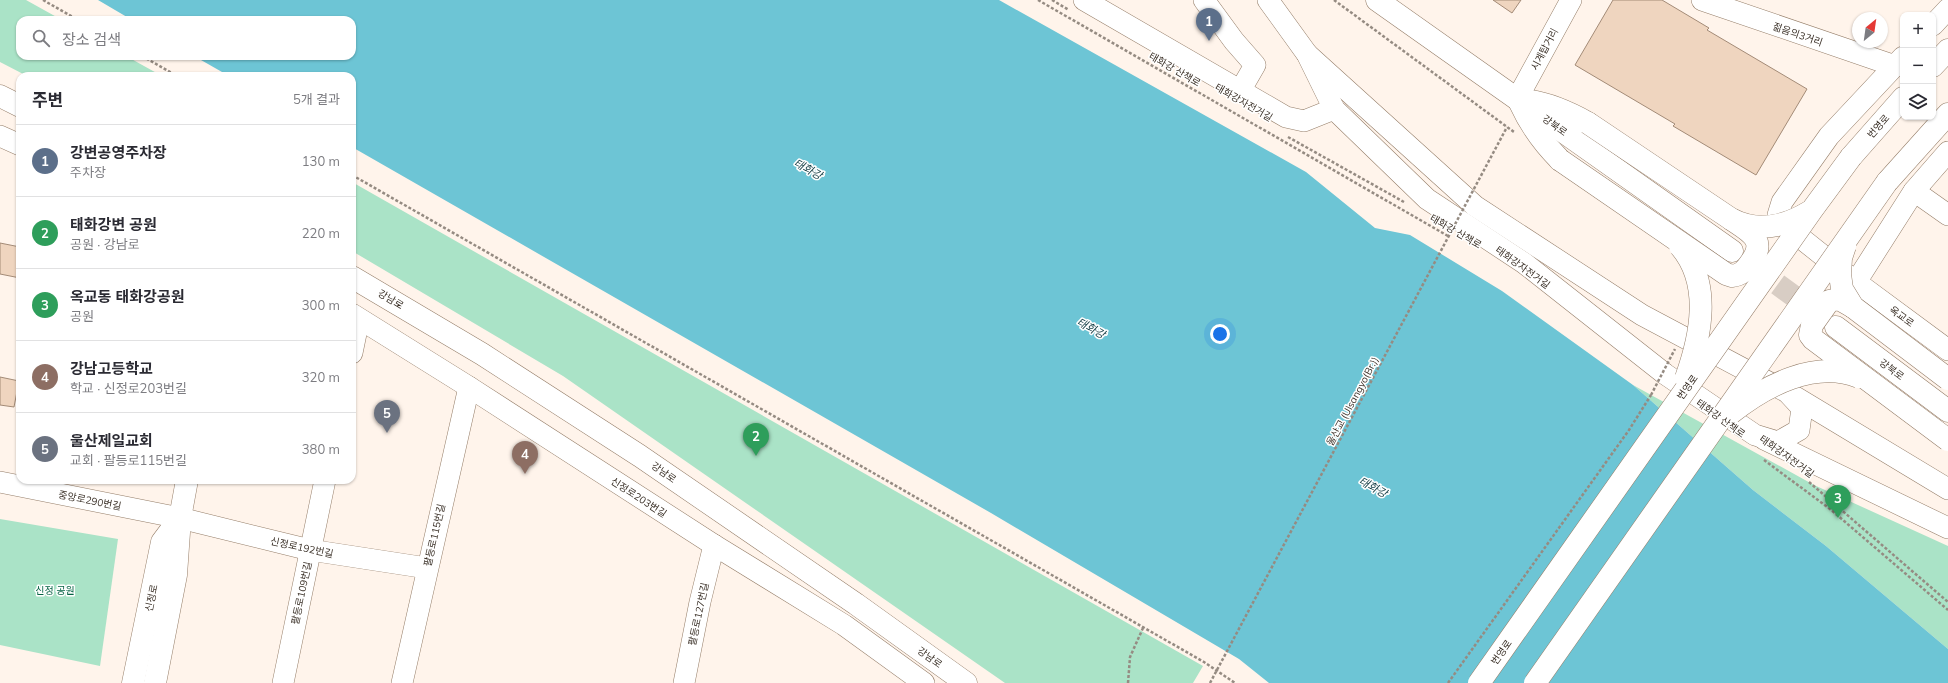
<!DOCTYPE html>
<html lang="ko">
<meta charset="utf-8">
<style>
:root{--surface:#fff;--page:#f7f7f7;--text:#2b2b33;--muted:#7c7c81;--line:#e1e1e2;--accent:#2563eb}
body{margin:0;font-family:Mulish,"Noto Sans KR",sans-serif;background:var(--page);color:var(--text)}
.controls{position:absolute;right:12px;top:12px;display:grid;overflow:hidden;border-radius:8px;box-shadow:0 1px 3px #0004}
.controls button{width:36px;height:36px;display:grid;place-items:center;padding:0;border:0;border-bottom:1px solid var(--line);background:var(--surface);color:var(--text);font:20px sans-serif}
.compass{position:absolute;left:1852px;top:12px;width:36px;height:36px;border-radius:50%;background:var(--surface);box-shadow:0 1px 3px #0004;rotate:29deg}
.you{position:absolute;left:1220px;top:334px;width:14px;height:14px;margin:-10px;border:3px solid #fff;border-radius:50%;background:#1a73e8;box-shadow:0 0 0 6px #1a73e833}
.badge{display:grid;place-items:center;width:26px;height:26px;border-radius:50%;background:var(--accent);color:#fff;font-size:13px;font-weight:700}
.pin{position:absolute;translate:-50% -33px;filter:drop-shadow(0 1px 2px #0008)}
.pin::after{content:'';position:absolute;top:21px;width:14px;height:12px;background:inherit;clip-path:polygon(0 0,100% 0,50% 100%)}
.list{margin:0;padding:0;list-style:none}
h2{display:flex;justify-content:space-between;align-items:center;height:52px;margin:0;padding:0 16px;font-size:17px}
h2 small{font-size:13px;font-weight:400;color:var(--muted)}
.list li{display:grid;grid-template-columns:26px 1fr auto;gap:12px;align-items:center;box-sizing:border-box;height:72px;padding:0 16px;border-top:1px solid var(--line)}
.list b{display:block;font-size:15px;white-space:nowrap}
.list p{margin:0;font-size:13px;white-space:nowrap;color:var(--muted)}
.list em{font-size:13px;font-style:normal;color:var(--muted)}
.icon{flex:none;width:22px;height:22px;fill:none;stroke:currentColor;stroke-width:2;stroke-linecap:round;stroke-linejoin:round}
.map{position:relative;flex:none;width:1948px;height:683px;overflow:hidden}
.search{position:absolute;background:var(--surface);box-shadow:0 1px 3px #0004;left:16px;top:16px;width:340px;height:44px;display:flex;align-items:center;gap:10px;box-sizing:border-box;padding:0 14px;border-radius:12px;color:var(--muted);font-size:15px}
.panel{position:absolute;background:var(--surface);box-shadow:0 1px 3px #0004;left:16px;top:72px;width:340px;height:412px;border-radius:12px}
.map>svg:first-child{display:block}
.green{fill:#aae3c7}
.water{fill:#6dc5d5}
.building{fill:#efd5bf;stroke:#a38b77}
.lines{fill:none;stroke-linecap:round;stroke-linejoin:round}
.major-tunnel{stroke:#d8cdc4;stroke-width:22;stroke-dasharray:22 11;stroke-linecap:butt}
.minor-casing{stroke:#957e69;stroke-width:22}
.major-casing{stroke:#957e69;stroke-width:23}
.path{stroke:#958b82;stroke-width:2.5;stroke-dasharray:3 2;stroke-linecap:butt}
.minor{stroke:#fff;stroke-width:21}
.major{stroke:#fff;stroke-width:22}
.major-bridge-casing{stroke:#957e69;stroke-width:23;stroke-linecap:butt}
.path-bridge{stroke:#958b82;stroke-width:2.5;stroke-dasharray:3 2;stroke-linecap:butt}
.major-bridge{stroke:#fff;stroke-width:22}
.labels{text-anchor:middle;stroke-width:3;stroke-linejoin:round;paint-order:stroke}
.street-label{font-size:10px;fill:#3b3128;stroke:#fff}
.park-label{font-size:10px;fill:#056344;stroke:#fff}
.water-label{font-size:11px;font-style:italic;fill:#133d44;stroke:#fff}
</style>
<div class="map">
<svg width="1948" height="683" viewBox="0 0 1948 683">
<rect width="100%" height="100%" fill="#fff4eb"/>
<g class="green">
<path d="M0 0H26L62 20H20V56H126L162 76H27L0 62Z"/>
<path d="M352 182 1203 666 1193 683H1005L563 376 352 251Z"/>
<path d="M1633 385 1814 485 1948 546V649L1826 546 1753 490Z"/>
<path d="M0 519 118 539 100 666 0 645Z"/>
</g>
<path class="water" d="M98 0H999L1306 172 1375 228 1410 235 1502 291 1633 385 1753 490 1826 546 1948 649V683H1269L1239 659 991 513 352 147V76H229L194 56H352V20H132Z"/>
<g class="building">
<path d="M1493 0H1521L1512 13Z"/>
<path d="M1613 0H1662L1709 28 1707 30 1807 89 1756 175 1673 126 1675 124 1575 65Z"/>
<path d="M0 243 20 247V278L0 274Z"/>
<path d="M0 377 19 381 14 407 0 405Z"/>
</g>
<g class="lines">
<path class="major-tunnel" d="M1751 265 1817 313"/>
<g class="minor-casing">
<g id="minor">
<path d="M1084 0 1286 117 1304 121 1334 109"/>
<path d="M1204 0 1234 41 1255 65 1240 91"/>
<path d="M1268 0 1307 54 1334 109 1427 199 1524 263 1665 374 1755 435 1778 442 1799 430 1802 408 1789 394"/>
<path d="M1702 0 1895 66"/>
<path d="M1933 25 1948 9"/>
<path d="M1307 54 1475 206 1642 315 1787 392 1948 489"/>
<path d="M1903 57 1829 136 1782 202 1778 215 1782 223 1856 282 1948 350"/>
<path d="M1517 99 1571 0"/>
<path d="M0 136 20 145"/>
<path d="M1914 191 1948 215"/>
<path d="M1856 282 1914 191 1948 152"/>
<path d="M352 314 469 387 714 545 844 625 924 683"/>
<path d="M352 353 359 319"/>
<path d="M1764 439 1948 528"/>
<path d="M0 482 180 518 310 550 427 568"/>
<path d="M283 683 325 480"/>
<path d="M402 683 469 387"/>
<path d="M684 683 700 602 714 545"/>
</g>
</g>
<g class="major-casing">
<g id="major">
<path d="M1377 0 1732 251"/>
<path d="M1933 66 1948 50"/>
<path d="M0 96 20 106"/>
<path d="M1530 101C1551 104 1570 113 1588 123"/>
<path d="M1520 103C1530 125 1543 143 1560 160"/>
<path d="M1851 157 1903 98"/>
<path d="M1887 182 1948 114"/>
<path d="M352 277 482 354 640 456 856 604 966 683"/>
<path d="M1836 327 1948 411"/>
<path d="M133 683 162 542 180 518"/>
<path d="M155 683 176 575 180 518 187 480"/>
</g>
</g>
<g class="path">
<path d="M43 0 78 20"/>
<path d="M1038 0 1448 236"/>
<path d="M1052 0 1069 10"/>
<path d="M1334 0 1514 132"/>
<path d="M142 56 177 76"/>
<path d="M1288 137 1404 202"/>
<path d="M352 175 1204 662 1235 683"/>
<path d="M1764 460 1830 509 1948 610"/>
<path d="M1809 482 1948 602"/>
<path d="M1128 683 1130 657 1143 628"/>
<path d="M1448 683 1629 430 1651 395"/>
</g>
<use href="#minor" class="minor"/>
<use href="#major" class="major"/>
<g class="major-bridge-casing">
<g id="major-bridge">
<path d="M1588 123 1731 219C1758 233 1784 227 1809 212"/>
<path d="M1560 160 1726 274 1732 276C1742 275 1746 269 1751 262 1768 239 1748 231 1731 219"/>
<path d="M1680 246C1712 283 1701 336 1686 378"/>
<path d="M1845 246 1841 258 1840 274 1842 289 1853 307 1948 379"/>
<path d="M1853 307 1839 299 1829 301 1812 325 1810 335 1813 339 1948 440"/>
<path d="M1731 413C1765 386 1815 359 1859 377"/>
<path d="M1479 683 1812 210 1851 157"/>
<path d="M1535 683 1887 182"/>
</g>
</g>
<g class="path-bridge">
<path d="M1651 395 1675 349"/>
<path d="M1210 683 1507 127"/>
</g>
<use href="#major-bridge" class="major-bridge"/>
</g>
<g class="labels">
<g class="street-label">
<text transform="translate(1798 34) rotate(19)" y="4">젊음의3거리</text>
<text transform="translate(1544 49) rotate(-62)" y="4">시계탑거리</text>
<text transform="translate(1175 69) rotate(30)" y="4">태화강 산책로</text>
<text transform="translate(1244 102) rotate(30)" y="4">태화강자전거길</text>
<text transform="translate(1555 125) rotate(35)" y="4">강북로</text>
<text transform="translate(1878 126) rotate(-49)" y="4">번영로</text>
<text transform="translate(1456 231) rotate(30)" y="4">태화강 산책로</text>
<text transform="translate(1523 267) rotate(36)" y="4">태화강자전거길</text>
<text transform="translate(391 299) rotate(31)" y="4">강남로</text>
<text transform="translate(1902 316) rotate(36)" y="4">옥교로</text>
<text transform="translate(1892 369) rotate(37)" y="4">강북로</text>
<text transform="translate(1687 387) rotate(-55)" y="4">번영로</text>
<text transform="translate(1352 401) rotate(-62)" y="4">울산교 (Ulsangyo(Br.))</text>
<text transform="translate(1721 418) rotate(36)" y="4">태화강 산책로</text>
<text transform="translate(1787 456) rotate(36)" y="4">태화강자전거길</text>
<text transform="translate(664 472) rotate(35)" y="4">강남로</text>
<text transform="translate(639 497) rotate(33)" y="4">신정로203번길</text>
<text transform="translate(90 500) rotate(11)" y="4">중앙로290번길</text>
<text transform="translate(434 535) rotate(-77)" y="4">팔등로115번길</text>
<text transform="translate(302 547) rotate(12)" y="4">신정로192번길</text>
<text transform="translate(301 593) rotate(-78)" y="4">팔등로109번길</text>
<text transform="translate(151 598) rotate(-78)" y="4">신정로</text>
<text transform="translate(698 614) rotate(-78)" y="4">팔등로127번길</text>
<text transform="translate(1501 652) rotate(-55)" y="4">번영로</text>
<text transform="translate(930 657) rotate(35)" y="4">강남로</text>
</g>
<g class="park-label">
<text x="55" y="594">신정 공원</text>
</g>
<g class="water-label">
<text transform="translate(808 169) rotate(29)" y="4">태화강</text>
<text transform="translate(1091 328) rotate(29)" y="4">태화강</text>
<text transform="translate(1373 487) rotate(29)" y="4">태화강</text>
</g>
</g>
</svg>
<div class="controls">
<button>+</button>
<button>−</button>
<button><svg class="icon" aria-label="layers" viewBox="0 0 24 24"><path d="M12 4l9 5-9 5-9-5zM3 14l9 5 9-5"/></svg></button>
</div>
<svg class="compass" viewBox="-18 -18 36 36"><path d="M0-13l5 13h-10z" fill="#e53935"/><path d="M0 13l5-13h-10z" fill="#7c7c81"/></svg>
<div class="you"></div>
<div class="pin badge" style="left:1209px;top:41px;background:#5c6f8a">1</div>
<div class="pin badge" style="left:756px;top:456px;background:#2e9e5b">2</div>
<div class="pin badge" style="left:1838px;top:518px;background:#2e9e5b">3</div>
<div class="pin badge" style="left:525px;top:474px;background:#8d6e63">4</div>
<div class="pin badge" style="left:387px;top:433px;background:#6b7280">5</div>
<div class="search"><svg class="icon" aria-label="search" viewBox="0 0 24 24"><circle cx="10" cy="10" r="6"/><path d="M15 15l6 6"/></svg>장소 검색</div>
<section class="panel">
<h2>주변<small>5개 결과</small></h2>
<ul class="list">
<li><span class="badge" style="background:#5c6f8a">1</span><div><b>강변공영주차장</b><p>주차장</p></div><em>130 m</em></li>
<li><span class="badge" style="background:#2e9e5b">2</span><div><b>태화강변 공원</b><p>공원 · 강남로</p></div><em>220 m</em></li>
<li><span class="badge" style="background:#2e9e5b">3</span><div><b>옥교동 태화강공원</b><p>공원</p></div><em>300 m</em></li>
<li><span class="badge" style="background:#8d6e63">4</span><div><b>강남고등학교</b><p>학교 · 신정로203번길</p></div><em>320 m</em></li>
<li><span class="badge" style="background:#6b7280">5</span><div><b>울산제일교회</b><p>교회 · 팔등로115번길</p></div><em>380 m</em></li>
</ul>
</section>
</div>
